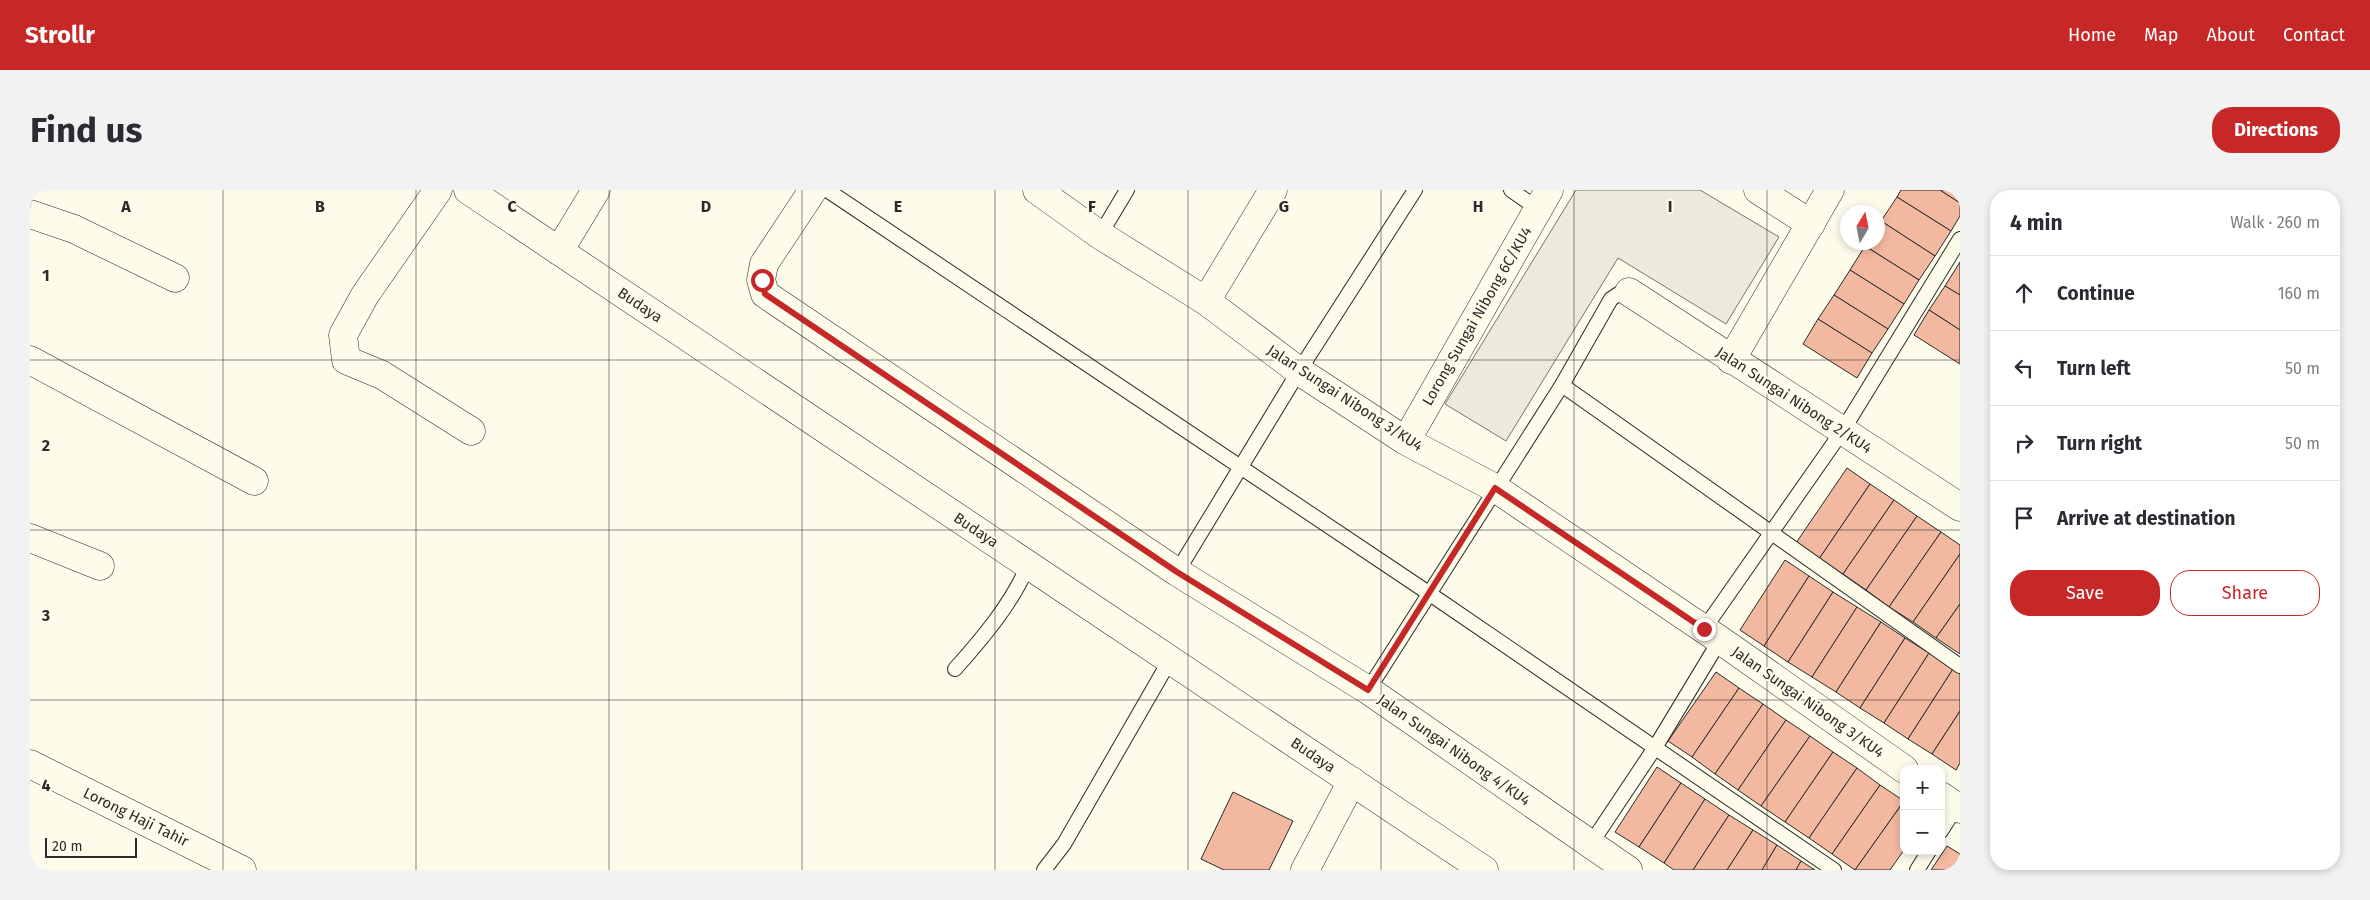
<!DOCTYPE html>
<meta charset="utf-8">
<style>
:root{--surface:#fff;--page:#f2f2f3;--text:#2b2b33;--muted:#7c7c81;--line:#e1e1e2;--accent:#c62828}
body{margin:0;font-family:"Fira Sans",sans-serif;background:var(--page);color:var(--text)}
.controls{position:absolute;right:15px;bottom:15px;display:grid;overflow:hidden;border-radius:10px;box-shadow:0 2px 8px #0003}
.controls button{width:45px;height:45px;display:grid;place-items:center;padding:0;border:0;border-bottom:1px solid var(--line);background:var(--surface);color:var(--text);font:25px sans-serif}
.compass{position:absolute;left:1810px;top:15px;width:45px;height:45px;border-radius:50%;background:var(--surface);box-shadow:0 2px 8px #0003;rotate:10deg}
.scale{position:absolute;left:15px;bottom:12px;width:92px;box-sizing:border-box;padding-left:5px;border:2px solid #2b2b2b;border-top:0;font-size:14px;line-height:18px;white-space:nowrap;color:#2b2b2b;-webkit-text-stroke:4px #fdfbea;paint-order:stroke}
.stop{position:absolute;width:15px;height:15px;margin:-11px;border:4px solid #c62828;border-radius:50%;background:#fff}
.stop.end{background:#c62828;border-color:#fff;box-shadow:0 1px 5px #0008}
.list{margin:0;padding:0;list-style:none}
h2{display:flex;justify-content:space-between;align-items:center;height:65px;margin:0;padding:0 20px;font-size:21px}
h2 small{font-size:16px;font-weight:400;color:var(--muted)}
.list li{display:grid;grid-template-columns:32px 1fr auto;gap:15px;align-items:center;box-sizing:border-box;height:75px;padding:0 20px;border-top:1px solid var(--line)}
.list b{display:block;font-size:19px;white-space:nowrap}
.list em{font-size:16px;font-style:normal;color:var(--muted)}
.actions{display:flex;gap:10px;padding:15px 20px}
.actions a{flex:1;padding:11px 0;border:1px solid var(--accent);border-radius:20px;text-align:center;font-size:18px;color:var(--accent)}
.actions .main{background:var(--accent);color:#fff}
.icon{flex:none;width:28px;height:28px;fill:none;stroke:currentColor;stroke-width:2;stroke-linecap:round;stroke-linejoin:round}
.map{position:relative;flex:none;width:1930px;height:680px;overflow:hidden;border-radius:20px}
header{display:flex;align-items:center;gap:30px;box-sizing:border-box;height:70px;padding:0 25px;background:var(--accent);color:#fff}
header strong{font-size:24px}
nav{display:flex;gap:28px;margin-inline-start:auto;font-size:18px}
.intro{display:flex;align-items:center;justify-content:space-between;box-sizing:border-box;height:120px;padding:0 30px}
h1{margin:0;font-size:35px}
.button{padding:12px 22px;border-radius:20px;background:var(--accent);color:#fff;font-size:18px;font-weight:700}
main{display:flex;gap:30px;padding:0 30px}
aside{flex:1;background:var(--surface);border-radius:20px;box-shadow:0 2px 8px #0003}
.map>svg:first-child{display:block}
.green{fill:#ecebdb;stroke:#74746e}
.building{fill:#f2b8a0;stroke:#2b2b2b}
.lines{fill:none;stroke-linecap:round;stroke-linejoin:round}
.lane-casing{stroke:#2b2b2b;stroke-width:16}
.street-casing{stroke:#2b2b2b;stroke-width:29}
.lane{stroke:#fdfbea;stroke-width:14}
.street{stroke:#fdfbea;stroke-width:28}
.route{stroke:#c62828;stroke-width:6}
.grid{fill:none;stroke:#2b2b2b;stroke-width:1;stroke-opacity:0.55}
.labels{text-anchor:middle;stroke-width:4;stroke-linejoin:round;paint-order:stroke}
.street-label{font-size:15px;fill:#2b2b2b;stroke:#fdfbea}
.grid-label{font-size:16px;text-anchor:middle;font-weight:bold;fill:#2b2b2b;stroke:#fdfbea;stroke-width:4;stroke-linejoin:round;paint-order:stroke}
</style>
<header>
<strong>Strollr</strong>
<nav><a>Home</a><a>Map</a><a>About</a><a>Contact</a></nav>
</header>
<div class="intro"><h1>Find us</h1><a class="button">Directions</a></div>
<main>
<div class="map">
<svg width="1930" height="680" viewBox="0 0 1930 680">
<rect width="100%" height="100%" fill="#fdfbea"/>
<path class="green" d="M1546 0H1670L1749 47 1696 134 1588 68 1476 251 1415 214Z"/>
<g class="building">
<path d="M1871 0H1910L1930 13V26L1921 41 1867 7Z"/>
<path d="M1910 0H1930V13Z"/>
<path d="M1867 7 1921 41 1905 66 1851 31Z"/>
<path d="M1851 31 1905 66 1889 90 1835 56 1838 52H1848V37Z"/>
<path d="M1835 56 1889 90 1874 114 1820 80Z"/>
<path d="M1930 72V105L1915 96Z"/>
<path d="M1820 80 1874 114 1858 139 1804 105Z"/>
<path d="M1915 96 1930 105V140L1899 120Z"/>
<path d="M1804 105 1858 139 1842 163 1788 129Z"/>
<path d="M1899 120 1930 140V174L1884 145Z"/>
<path d="M1788 129 1842 163 1827 188 1773 154Z"/>
<path d="M1817 278 1840 294 1789 369 1766 353Z"/>
<path d="M1840 294 1864 310 1813 384 1789 369Z"/>
<path d="M1864 310 1887 326 1836 400 1813 384Z"/>
<path d="M1887 326 1911 342 1859 417 1836 400Z"/>
<path d="M1911 342 1930 355V364L1883 432 1859 417Z"/>
<path d="M1930 364V414L1906 448 1883 432Z"/>
<path d="M1755 370 1779 386 1734 456 1710 440Z"/>
<path d="M1779 386 1803 402 1758 472 1734 456Z"/>
<path d="M1803 402 1827 417 1782 487 1758 472Z"/>
<path d="M1930 414V464L1906 448Z"/>
<path d="M1827 417 1851 432 1806 502 1782 487Z"/>
<path d="M1851 432 1875 448 1830 518 1806 502Z"/>
<path d="M1875 448 1899 463 1854 533 1830 518Z"/>
<path d="M1899 463 1923 479 1878 549 1854 533Z"/>
<path d="M1923 479 1930 483V521L1902 564 1878 549Z"/>
<path d="M1686 482 1709 498 1662 567 1638 551Z"/>
<path d="M1709 498 1733 514 1685 584 1662 567Z"/>
<path d="M1733 514 1756 530 1708 600 1685 584Z"/>
<path d="M1930 521V573L1926 580 1902 564Z"/>
<path d="M1756 530 1780 546 1731 616 1708 600Z"/>
<path d="M1780 546 1803 562 1755 632 1731 616Z"/>
<path d="M1803 562 1827 578 1779 648 1755 632Z"/>
<path d="M1627 577 1651 593 1609 657 1585 642Z"/>
<path d="M1827 578 1850 595 1802 664 1779 648Z"/>
<path d="M1651 593 1675 609 1634 673 1609 657Z"/>
<path d="M1850 595 1874 611 1825 680 1802 664Z"/>
<path d="M1203 602 1263 631 1239 680H1194L1171 669Z"/>
<path d="M1675 609 1699 625 1663 680H1644L1634 673Z"/>
<path d="M1874 611V660L1860 680H1825Z"/>
<path d="M1699 625 1723 640 1697 680H1663Z"/>
<path d="M1723 640 1747 655 1732 680H1697Z"/>
<path d="M1747 655 1771 671 1766 680H1732Z"/>
<path d="M1917 656 1930 664V680H1901Z"/>
<path d="M1771 671 1785 680H1766Z"/>
</g>
<g class="lines">
<g class="lane-casing">
<g id="lane">
<path d="M797 0 1400 404 1804 680"/>
<path d="M1481 0 1508 19"/>
<path d="M1070 45 1097 0"/>
<path d="M1532 195 1930 476"/>
<path d="M1147 382 1269 181 1385 0"/>
<path d="M1674 439 1813 240 1930 49"/>
<path d="M925 479C952 449 983 412 998 375"/>
<path d="M1338 500 1532 195 1581 109 1590 103 1599 102"/>
<path d="M1911 641 1928 614"/>
<path d="M1560 655 1626 556 1690 450"/>
<path d="M1014 680 1034 654 1140 470"/>
<path d="M1887 680 1899 661"/>
</g>
</g>
<g class="street-casing">
<g id="street">
<path d="M408 0 335 105 313 145 316 170 352 185 441 241"/>
<path d="M438 0 1454 680"/>
<path d="M783 0 734 74 731 90 735 104 1147 382 1338 500 1598 680"/>
<path d="M1007 0 1070 45 1176 111 1269 181 1376 251 1465 298 1690 450 1874 579"/>
<path d="M1728 0 1781 34"/>
<path d="M0 24 44 39 145 88"/>
<path d="M529 61 566 0"/>
<path d="M1599 102 1930 317"/>
<path d="M1176 111 1243 0"/>
<path d="M0 170 224 291"/>
<path d="M1701 170 1800 0"/>
<path d="M1376 251 1519 0"/>
<path d="M0 348 70 376"/>
<path d="M0 574 212 680"/>
<path d="M1911 606 1930 619"/>
<path d="M1275 680 1322 591"/>
</g>
</g>
<use href="#lane" class="lane"/>
<use href="#street" class="street"/>
</g>
<g class="lines">
<path class="route" d="M732 90 735 104 1147 382 1338 500 1465 298 1674 439"/>
</g>
<path class="grid" d="M193 0V680M386 0V680M579 0V680M772 0V680M965 0V680M1158 0V680M1351 0V680M1544 0V680M1737 0V680M0 170H1930M0 340H1930M0 510H1930"/>
<g class="labels">
<g class="street-label">
<text transform="translate(610 115) rotate(34)" y="5">Budaya</text>
<text transform="translate(1447 126) rotate(-60)" y="5">Lorong Sungai Nibong 6C/KU4</text>
<text transform="translate(1315 208) rotate(33)" y="5">Jalan Sungai Nibong 3/KU4</text>
<text transform="translate(1764 210) rotate(33)" y="5">Jalan Sungai Nibong 2/KU4</text>
<text transform="translate(946 340) rotate(34)" y="5">Budaya</text>
<text transform="translate(1778 512) rotate(35)" y="5">Jalan Sungai Nibong 3/KU4</text>
<text transform="translate(1424 560) rotate(35)" y="5">Jalan Sungai Nibong 4/KU4</text>
<text transform="translate(1283 565) rotate(34)" y="5">Budaya</text>
<text transform="translate(106 627) rotate(26)" y="5">Lorong Haji Tahir</text>
</g>
</g>
<g class="grid-label">
<text x="96" y="22">A</text>
<text x="290" y="22">B</text>
<text x="482" y="22">C</text>
<text x="676" y="22">D</text>
<text x="868" y="22">E</text>
<text x="1062" y="22">F</text>
<text x="1254" y="22">G</text>
<text x="1448" y="22">H</text>
<text x="1640" y="22">I</text>
<text x="16" y="91">1</text>
<text x="16" y="261">2</text>
<text x="16" y="431">3</text>
<text x="16" y="601">4</text>
</g>
</svg>
<div class="controls">
<button>+</button>
<button>−</button>
</div>
<svg class="compass" viewBox="-18 -18 36 36"><path d="M0-13l5 13h-10z" fill="#e53935"/><path d="M0 13l5-13h-10z" fill="#7c7c81"/></svg>
<div class="scale">20 m</div>
<div class="stop" style="left:732px;top:90px"></div>
<div class="stop end" style="left:1674px;top:439px"></div>
</div>
<aside>
<h2>4 min<small>Walk · 260 m</small></h2>
<ul class="list">
<li><svg class="icon" aria-label="ahead" viewBox="0 0 24 24"><path d="M12 20V5M6 11l6-6 6 6"/></svg><div><b>Continue</b></div><em>160 m</em></li>
<li><svg class="icon" aria-label="left" viewBox="0 0 24 24"><path d="M17 20v-9H6M10 6l-5 5 5 5"/></svg><div><b>Turn left</b></div><em>50 m</em></li>
<li><svg class="icon" aria-label="right" viewBox="0 0 24 24"><path d="M7 20v-9h11M14 6l5 5-5 5"/></svg><div><b>Turn right</b></div><em>50 m</em></li>
<li><svg class="icon" aria-label="arrive" viewBox="0 0 24 24"><path d="M6 21V4h12l-3 4 3 4H6"/></svg><div><b>Arrive at destination</b></div></li>
</ul>
<div class="actions"><a class="main">Save</a><a>Share</a></div>
</aside>
</main>
